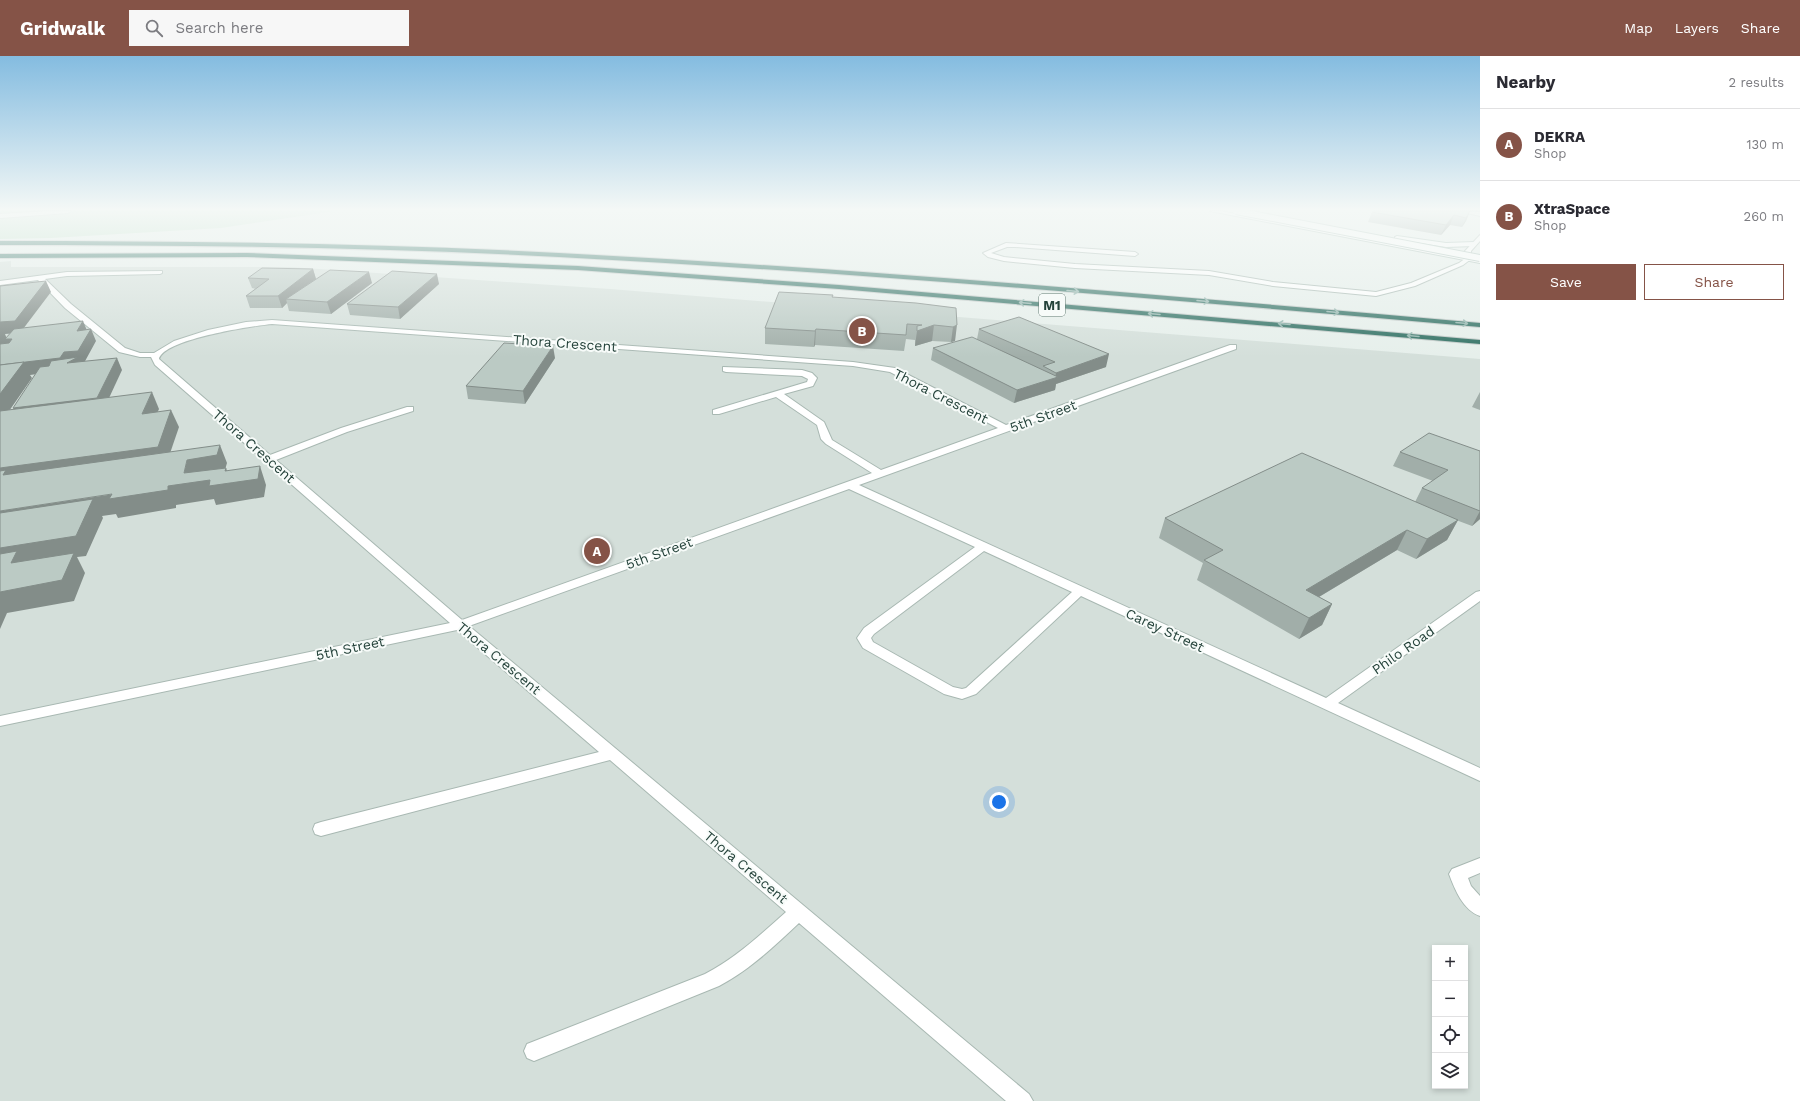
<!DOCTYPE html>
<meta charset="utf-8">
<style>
:root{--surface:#fff;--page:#f7f7f7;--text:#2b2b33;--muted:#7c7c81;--line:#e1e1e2;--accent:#855347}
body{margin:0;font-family:"Work Sans",sans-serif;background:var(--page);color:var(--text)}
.controls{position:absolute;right:12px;bottom:12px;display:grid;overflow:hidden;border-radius:0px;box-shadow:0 2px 6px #0003}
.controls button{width:36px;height:36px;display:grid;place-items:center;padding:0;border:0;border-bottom:1px solid var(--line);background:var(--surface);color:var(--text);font:20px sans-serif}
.you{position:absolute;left:999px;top:746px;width:14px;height:14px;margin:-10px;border:3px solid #fff;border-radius:50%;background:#1a73e8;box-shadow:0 0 0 6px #1a73e833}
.badge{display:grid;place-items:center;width:26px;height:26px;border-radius:50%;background:var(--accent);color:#fff;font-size:13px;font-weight:700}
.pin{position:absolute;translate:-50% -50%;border:2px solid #fff;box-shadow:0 1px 4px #0006}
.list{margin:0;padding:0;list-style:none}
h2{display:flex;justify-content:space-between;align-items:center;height:52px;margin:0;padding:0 16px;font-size:17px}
h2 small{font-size:13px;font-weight:400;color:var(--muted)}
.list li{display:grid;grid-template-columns:26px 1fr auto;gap:12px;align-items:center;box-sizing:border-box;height:72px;padding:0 16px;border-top:1px solid var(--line)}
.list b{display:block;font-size:15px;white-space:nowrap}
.list p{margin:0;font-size:13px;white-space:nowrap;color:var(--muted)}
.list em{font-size:13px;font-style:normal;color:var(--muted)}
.actions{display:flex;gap:8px;padding:12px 16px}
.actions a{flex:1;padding:9px 0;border:1px solid var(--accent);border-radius:0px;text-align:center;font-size:14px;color:var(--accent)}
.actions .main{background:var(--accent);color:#fff}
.icon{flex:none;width:22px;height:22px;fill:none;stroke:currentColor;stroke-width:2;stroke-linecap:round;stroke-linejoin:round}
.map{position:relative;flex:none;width:1480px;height:1045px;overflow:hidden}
header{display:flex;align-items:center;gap:24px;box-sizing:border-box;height:56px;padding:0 20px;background:var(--accent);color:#fff}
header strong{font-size:19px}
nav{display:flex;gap:22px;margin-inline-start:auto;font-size:14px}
.search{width:280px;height:36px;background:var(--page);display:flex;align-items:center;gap:10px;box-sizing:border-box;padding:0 14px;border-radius:0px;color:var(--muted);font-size:15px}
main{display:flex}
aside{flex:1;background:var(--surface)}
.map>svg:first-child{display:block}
.built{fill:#d4dfda;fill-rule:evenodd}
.green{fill:#bfe0c8}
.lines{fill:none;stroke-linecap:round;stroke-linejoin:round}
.lane-casing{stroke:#a8b8b2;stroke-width:2}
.street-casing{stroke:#a8b8b2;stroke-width:2}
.secondary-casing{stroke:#a4bbb3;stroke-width:2}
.highway-casing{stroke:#c2cac8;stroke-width:2}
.lane{fill:#fff;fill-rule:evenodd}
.street{fill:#fff;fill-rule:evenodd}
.secondary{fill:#fff;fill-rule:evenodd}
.highway{fill:#2f6f62;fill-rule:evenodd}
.secondary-bridge-casing{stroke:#a4bbb3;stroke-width:8;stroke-linecap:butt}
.secondary-bridge{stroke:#fff;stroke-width:6}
.wall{fill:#a1aea9}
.shaded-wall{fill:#838d89}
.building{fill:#bbcac4;stroke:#838d89}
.oneway{stroke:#93b5ae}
.labels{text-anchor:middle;stroke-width:4;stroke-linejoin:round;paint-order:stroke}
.shield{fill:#f7fbf9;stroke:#637a73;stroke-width:1}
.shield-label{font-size:13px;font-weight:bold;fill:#24423a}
.street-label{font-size:14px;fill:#24423a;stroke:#f7fbf9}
</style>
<header>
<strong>Gridwalk</strong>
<div class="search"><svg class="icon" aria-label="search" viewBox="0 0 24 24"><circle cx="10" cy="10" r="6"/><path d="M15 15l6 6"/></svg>Search here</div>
<nav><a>Map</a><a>Layers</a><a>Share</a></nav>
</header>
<main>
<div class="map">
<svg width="1480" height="1045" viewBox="0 0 1480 1045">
<rect width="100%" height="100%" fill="#e6efeb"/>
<path class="built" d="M11 205V211H290L610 233 1480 303V1045H0V206ZM1435 892H1465V1030H1435Z"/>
<path class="green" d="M0 155H335L221 172 51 182 0 183Z"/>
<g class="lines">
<g class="lane-casing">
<g id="lane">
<path d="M50 155H71L68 157 0 162V158Z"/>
<path d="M1006 187 1135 196 1138 198 1135 200 1015 191H1007L991 197 1004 201 1075 208 1209 215 1273 226 1376 236 1411 227 1459 207 1466 202 1471 203 1463 209 1415 230 1376 240 1273 230 1209 219 1075 212 1004 205 988 201 983 197Z"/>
<path d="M162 215V217L160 218 67 220 45 223 71 248 125 292 140 297H154L174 285 208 274 246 266 272 264 853 306 895 312 1006 369 1230 289H1236V293L859 429 1326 642 1476 536 1480 535V545L1338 647 1480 712V725L1081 540 976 638 962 643 944 638 863 592 857 582 864 572 975 491 849 433 469 570 1029 1038 1033 1045H1006L799 867C773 891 750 914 719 930L534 1005 527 1002 524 995 527 988 705 918C736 902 760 879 786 856L610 704 321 780 315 778 313 773 315 768 321 766 599 696 457 574 0 670V660L450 567 155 309 151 301H140L119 296 65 252 38 224 0 229V225L67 216ZM272 268 853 310 890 316 998 372 881 414 832 384 824 366 784 338 813 330 817 322 812 317 802 314 723 311V315L726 316 802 320 808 323 807 326 713 354V358H719L776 341 817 369 821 383 826 388 872 417 462 564 276 404 347 376 413 355V351H407L341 372 270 399 159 303C164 283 253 270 272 268ZM984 495 1072 536 966 632 962 633 953 631 873 586 871 582 874 578Z"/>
<path d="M1480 802V817L1468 822 1471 830 1480 840V860C1463 854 1455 834 1449 818L1452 813Z"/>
</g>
</g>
<g class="street-casing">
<g id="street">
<path d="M1458 155 1480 156V160Z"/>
<path d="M1480 179V185L1471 195V203L1466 204 1465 195Z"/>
</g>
</g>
<g class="secondary-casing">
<g id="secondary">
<path d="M1210 155H1220L1480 203V207Z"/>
<path d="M1397 180 1446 187 1474 186 1477 188 1474 190 1446 191 1395 183V181Z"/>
</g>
</g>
<g class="highway-casing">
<g id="highway">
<path d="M0 185C186 185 373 187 559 197 866 213 1173 240 1480 267V271C1173 244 866 217 559 201 373 191 186 189 0 189Z"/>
<path d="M247 197 578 210 839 229 1480 284V288L839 233 578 214 247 201 0 202V198Z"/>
</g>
</g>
<use href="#lane" class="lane"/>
<use href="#street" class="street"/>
<use href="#secondary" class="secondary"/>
<use href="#highway" class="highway"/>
<g class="secondary-bridge-casing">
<path id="secondary-bridge" d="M1236 155 1480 202"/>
</g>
<use href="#secondary-bridge" class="secondary-bridge"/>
</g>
<g class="wall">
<path d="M1470 155 1466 165 1462 171 1450 169 1441 179 1368 166 1372 156Z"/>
<path d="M313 213 316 223 372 227 331 258 289 255 287 247 282 252H250L246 240 256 233 252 232 248 222Z"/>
<path d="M439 228 400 263 350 259 347 248Z"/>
<path d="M833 242 956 252 955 285 951 286 932 285 915 290V284L906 283 904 295 815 289 814 291 765 288V272Z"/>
<path d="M979 273 1106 311 1056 328 1055 334 1014 347 931 304 933 292 977 283Z"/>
<path d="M555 302 525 348 468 343 466 330Z"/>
<path d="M1480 336V354L1472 351Z"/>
<path d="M1480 395V463L1472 470 1456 464H1458L1447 484 1416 503 1397 494 1319 541 1332 548 1322 569 1299 583 1197 524 1203 507 1159 482 1165 462 1415 446 1422 432 1433 425 1393 410 1400 396Z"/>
</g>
<g class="shaded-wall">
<path d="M1470 155 1466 165 1462 171 1466 162Z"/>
<path d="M1454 159 1450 169 1441 179 1446 169Z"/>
<path d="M313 213 316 223 286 243 287 247 282 252 278 240Z"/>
<path d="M369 216 372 227 331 258 327 246Z"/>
<path d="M437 218 439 228 400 263 398 251Z"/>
<path d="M46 225 51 236 20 277 5 278 7 283H12L18 295 0 298V266Z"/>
<path d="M83 265 88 277 77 275Z"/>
<path d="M934 269 932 285 915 290 917 275Z"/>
<path d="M957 269 955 285 951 286 953 271Z"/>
<path d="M91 273 96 285 84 307 66 314 30 319 32 322 0 368V309L64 296Z"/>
<path d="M816 273 815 289 814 291 815 275Z"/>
<path d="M553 290 555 302 525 348 523 335Z"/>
<path d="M1109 298 1106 311 1056 328 1055 334 1014 347 1017 334 1055 322 1056 317Z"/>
<path d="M117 302 122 314 103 355 20 366 13 352Z"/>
<path d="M152 336 159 353 149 375 142 358Z"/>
<path d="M171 354 179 371 166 409 0 432V412Z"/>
<path d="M220 389 227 407 224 417 226 412 232 427 260 410 266 429 264 441 216 449 214 443 176 449V452L118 462 116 458 102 460 103 462 86 500 77 501 85 517 74 545 7 557 0 573V536L28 515 0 503V455L168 430 184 417 187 404Z"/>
<path d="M1480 455V463L1472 470Z"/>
<path d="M1458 464 1447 484 1416 503 1427 483Z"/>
<path d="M1407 474 1397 494 1297 554 1306 534Z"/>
<path d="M1332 548 1322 569 1299 583 1309 562Z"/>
</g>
<g class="building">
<path d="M1374 155H1470L1466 162 1454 159 1446 169 1372 156Z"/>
<path d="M262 212 313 213 278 240H246L269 223 248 222Z"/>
<path d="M330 214 369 216 327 246 286 243Z"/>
<path d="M392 215 437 218 398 251 347 248Z"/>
<path d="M46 225 15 265 0 266V230Z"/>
<path d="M779 236 833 239 832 241 916 247 956 252 957 269 953 271 934 269 917 275V270L922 269 907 268 906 279 816 273 815 275 765 272Z"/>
<path d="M1019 261 1109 298 1056 317 1043 310 1055 306 979 273Z"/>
<path d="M83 265 77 275 91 273 78 295 64 296 60 302 0 309V288L9 287 12 283H5L14 273Z"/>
<path d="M972 281 1058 321 1017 334 933 292Z"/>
<path d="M504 287 553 290 523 335 466 330Z"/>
<path d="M78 301 67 307 117 302 97 342 13 352 40 311 49 310 51 305Z"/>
<path d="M24 306 0 338V309Z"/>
<path d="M152 336 142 358 171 354 158 391 0 412V355Z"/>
<path d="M1429 377 1480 395V455L1422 432 1448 414 1400 396Z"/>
<path d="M220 389 217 399 187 404 184 417 226 412 225 415 260 410 258 423 209 430 210 424 168 430V434L109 443 112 438 0 455V415L6 414 3 419Z"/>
<path d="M1302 397 1458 464 1427 483 1407 474 1306 534 1332 548 1309 562 1204 504 1223 494 1165 462Z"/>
<path d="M93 443 76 480 0 492V457Z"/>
<path d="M17 495 11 507 74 497 62 524 0 536V498Z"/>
</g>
<defs><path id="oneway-shaft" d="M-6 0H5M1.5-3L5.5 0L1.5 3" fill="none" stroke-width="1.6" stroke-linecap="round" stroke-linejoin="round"/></defs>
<g class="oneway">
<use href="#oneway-shaft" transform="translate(1073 235) rotate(5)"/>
<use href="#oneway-shaft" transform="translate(1203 245) rotate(5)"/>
<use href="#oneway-shaft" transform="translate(1025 247) rotate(-175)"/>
<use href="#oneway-shaft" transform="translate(1333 256) rotate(5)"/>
<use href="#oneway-shaft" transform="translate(1154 258) rotate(-175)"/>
<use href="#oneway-shaft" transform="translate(1462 267) rotate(5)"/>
<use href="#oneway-shaft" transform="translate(1284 268) rotate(-175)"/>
<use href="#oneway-shaft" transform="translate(1413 280) rotate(-175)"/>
</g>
<linearGradient id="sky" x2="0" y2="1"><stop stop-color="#84bce0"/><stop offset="0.51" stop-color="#f4f8f6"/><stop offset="1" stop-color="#f4f8f6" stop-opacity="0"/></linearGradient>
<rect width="1480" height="301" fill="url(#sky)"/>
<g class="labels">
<rect class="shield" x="1039" y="238" width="26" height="22" rx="3"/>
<g class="shield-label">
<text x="1052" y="254">M1</text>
</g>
<g class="street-label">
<text transform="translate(565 287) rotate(4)" y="5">Thora Crescent</text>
<text transform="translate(941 340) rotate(27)" y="5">Thora Crescent</text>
<text transform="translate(1043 360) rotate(-20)" y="5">5th Street</text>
<text transform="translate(254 390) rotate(41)" y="5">Thora Crescent</text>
<text transform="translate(659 497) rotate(-20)" y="5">5th Street</text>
<text transform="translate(1165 574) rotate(25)" y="5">Carey Street</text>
<text transform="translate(350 592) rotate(-12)" y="5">5th Street</text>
<text transform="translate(1403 594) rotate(-35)" y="5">Philo Road</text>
<text transform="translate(499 602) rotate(40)" y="5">Thora Crescent</text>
<text transform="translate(746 811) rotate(40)" y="5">Thora Crescent</text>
</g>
</g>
</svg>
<div class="controls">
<button>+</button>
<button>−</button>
<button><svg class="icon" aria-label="locate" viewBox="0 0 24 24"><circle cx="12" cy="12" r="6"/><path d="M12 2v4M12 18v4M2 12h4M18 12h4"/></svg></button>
<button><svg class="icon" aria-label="layers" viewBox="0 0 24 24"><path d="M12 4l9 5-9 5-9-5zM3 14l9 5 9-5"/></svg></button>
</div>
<div class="you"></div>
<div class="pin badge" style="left:597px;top:495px">A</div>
<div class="pin badge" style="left:862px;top:275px">B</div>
</div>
<aside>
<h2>Nearby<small>2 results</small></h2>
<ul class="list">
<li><span class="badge">A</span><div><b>DEKRA</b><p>Shop</p></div><em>130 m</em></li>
<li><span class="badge">B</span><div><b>XtraSpace</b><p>Shop</p></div><em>260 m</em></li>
</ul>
<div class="actions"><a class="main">Save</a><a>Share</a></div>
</aside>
</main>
